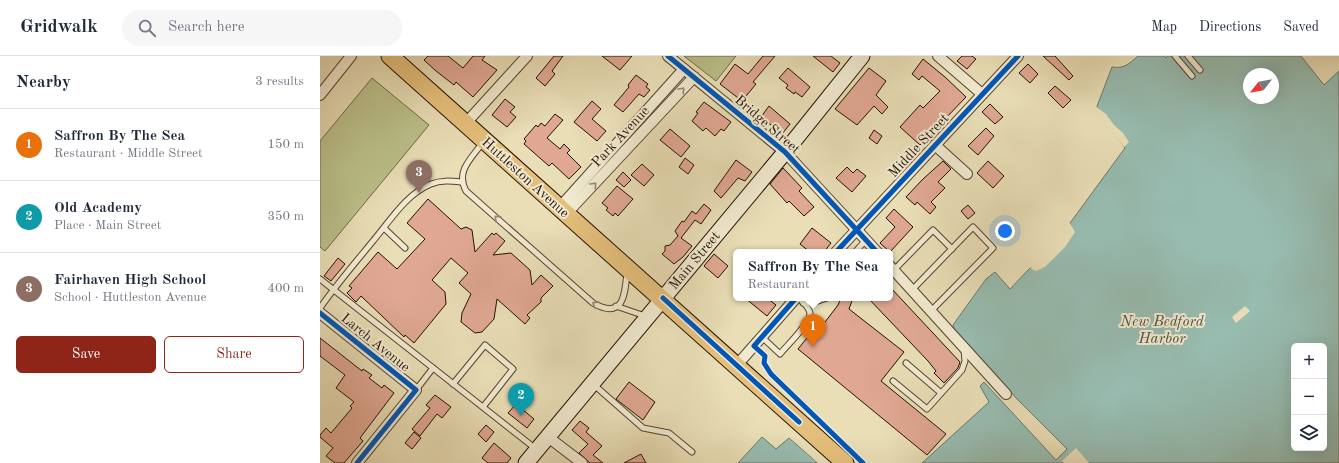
<!DOCTYPE html>
<meta charset="utf-8">
<style>
:root{--surface:#fff;--page:#f6f6f7;--text:#1f2937;--muted:#747a83;--line:#e0e1e3;--accent:#8f2418}
body{margin:0;font-family:"Old Standard TT",serif;background:var(--page);color:var(--text)}
.controls{position:absolute;right:12px;bottom:12px;display:grid;overflow:hidden;border-radius:6px;box-shadow:0 4px 16px #0002}
.controls button{width:36px;height:36px;display:grid;place-items:center;padding:0;border:0;border-bottom:1px solid var(--line);background:var(--surface);color:var(--text);font:20px sans-serif}
.compass{position:absolute;left:923px;top:12px;width:36px;height:36px;border-radius:50%;background:var(--surface);box-shadow:0 4px 16px #0002;rotate:239deg}
.you{position:absolute;left:685px;top:175px;width:14px;height:14px;margin:-10px;border:3px solid #fff;border-radius:50%;background:#1a73e8;box-shadow:0 0 0 6px #1a73e833}
.badge{display:grid;place-items:center;width:26px;height:26px;border-radius:50%;background:var(--accent);color:#fff;font-size:13px;font-weight:700}
.pin{position:absolute;translate:-50% -33px;filter:drop-shadow(0 1px 2px #0008)}
.pin::after{content:'';position:absolute;top:21px;width:14px;height:12px;background:inherit;clip-path:polygon(0 0,100% 0,50% 100%)}
.popup{position:absolute;left:413px;top:193px;width:160px;height:52px;box-sizing:border-box;display:grid;place-content:center;border-radius:6px;background:var(--surface);filter:drop-shadow(0 1px 3px #0005);font-size:13px;white-space:nowrap;color:var(--muted)}
.popup b{font-size:15px;color:var(--text)}
.popup::after{content:'';position:absolute;left:50%;top:100%;margin-left:-8px;border:8px solid transparent;border-top-color:var(--surface)}
.list{margin:0;padding:0;list-style:none}
h2{display:flex;justify-content:space-between;align-items:center;height:52px;margin:0;padding:0 16px;font-size:17px}
h2 small{font-size:13px;font-weight:400;color:var(--muted)}
.list li{display:grid;grid-template-columns:26px 1fr auto;gap:12px;align-items:center;box-sizing:border-box;height:72px;padding:0 16px;border-top:1px solid var(--line)}
.list b{display:block;font-size:15px;white-space:nowrap}
.list p{margin:0;font-size:13px;white-space:nowrap;color:var(--muted)}
.list em{font-size:13px;font-style:normal;color:var(--muted)}
.actions{display:flex;gap:8px;padding:12px 16px}
.actions a{flex:1;padding:9px 0;border:1px solid var(--accent);border-radius:6px;text-align:center;font-size:14px;color:var(--accent)}
.actions .main{background:var(--accent);color:#fff}
.icon{flex:none;width:22px;height:22px;fill:none;stroke:currentColor;stroke-width:2;stroke-linecap:round;stroke-linejoin:round}
.map{position:relative;flex:none;width:1019px;height:407px;overflow:hidden}
header{display:flex;align-items:center;gap:24px;box-sizing:border-box;height:56px;padding:0 20px;background:var(--surface);border-bottom:1px solid var(--line)}
header strong{font-size:19px}
nav{display:flex;gap:22px;margin-inline-start:auto;font-size:14px}
.search{width:280px;height:36px;background:var(--page);display:flex;align-items:center;gap:10px;box-sizing:border-box;padding:0 14px;border-radius:22px;color:var(--muted);font-size:15px}
main{display:flex}
aside{flex:1;background:var(--surface)}
.map>svg:first-child{display:block}
.green{fill:#bbc08a;stroke:#706848}
.water{fill:#97bcb0;stroke:#69786c;fill-rule:evenodd}
.pier{fill:#e9deb6}
.building{fill:#e0a893;stroke:#241105}
.lines{fill:none;stroke-linecap:round;stroke-linejoin:round}
.service-casing{stroke:#554431;stroke-width:7}
.minor-casing{stroke:#554431;stroke-width:12}
.secondary-casing{stroke:#241105;stroke-width:17}
.trunk-casing{stroke:#241105;stroke-width:19}
.service{stroke:#f1ead0;stroke-width:5}
.minor{stroke:#f1ead0;stroke-width:10}
.secondary{stroke:#f1ead0;stroke-width:15}
.trunk{stroke:#e4bf7b;stroke-width:17}
.cycleway-casing{stroke:#f1ead0;stroke-width:8}
.cycleway{stroke:#0057b8;stroke-width:5}
.oneway{stroke:#958875}
.labels{text-anchor:middle;stroke-width:4;stroke-linejoin:round;paint-order:stroke}
.street-label{font-size:14px;fill:#241105;stroke:#f1ead0}
.water-label{font-size:15px;font-style:italic;fill:#4c4d41;stroke:#f1ead0}
</style>
<header>
<strong>Gridwalk</strong>
<div class="search"><svg class="icon" aria-label="search" viewBox="0 0 24 24"><circle cx="10" cy="10" r="6"/><path d="M15 15l6 6"/></svg>Search here</div>
<nav><a>Map</a><a>Directions</a><a>Saved</a></nav>
</header>
<main>
<aside>
<h2>Nearby<small>3 results</small></h2>
<ul class="list">
<li><span class="badge" style="background:#e8710a">1</span><div><b>Saffron By The Sea</b><p>Restaurant · Middle Street</p></div><em>150 m</em></li>
<li><span class="badge" style="background:#0f9aa8">2</span><div><b>Old Academy</b><p>Place · Main Street</p></div><em>350 m</em></li>
<li><span class="badge" style="background:#8d6e63">3</span><div><b>Fairhaven High School</b><p>School · Huttleston Avenue</p></div><em>400 m</em></li>
</ul>
<div class="actions"><a class="main">Save</a><a>Share</a></div>
</aside>
<div class="map">
<svg width="1019" height="407" viewBox="0 0 1019 407">
<rect width="100%" height="100%" fill="#e9deb6"/>
<filter id="stains"><feTurbulence type="fractalNoise" baseFrequency=".005" numOctaves="4"/><feColorMatrix values="0 0 0 0 .2 0 0 0 0 .09 0 0 0 0 .02 0 0 0 .5 -.17"/></filter>
<radialGradient id="worn" r=".72"><stop offset=".6" stop-color="#630" stop-opacity="0"/><stop offset="1" stop-color="#630" stop-opacity=".3"/></radialGradient>
<g class="green">
<path d="M364 0H416L396 25Z"/>
<path d="M52 22 109 69 5 195 0 191V85Z"/>
</g>
<g class="water">
<path d="M818 0H844L846 2 847 0H981L1004 29 1019 15V407H602L669 346 660 330 664 326 736 404 747 393 697 343 635 275 633 269 666 223 675 216 690 233 710 212C727 211 741 185 752 172L750 167 805 92 776 53 792 11C804 13 809 8 818 0ZM929 18H953V42H929ZM974 290H1004V392H974Z"/>
<path d="M442 381 456 393 469 382 498 407H418Z"/>
</g>
<g class="pier">
<path d="M775 50 786 58 794 69 803 77 809 86 804 91 774 54Z"/>
<path d="M750 167 755 176 745 191 725 211 716 215 710 212 722 205 739 186 749 174Z"/>
<path d="M925 250 930 255 916 267 912 261Z"/>
<path d="M468 380H470L500 407H498Z"/>
<path d="M756 392 769 407H744L742 405Z"/>
</g>
<g class="building">
<path d="M108 0H128L143 12 153 0H165L162 4 177 14 153 41 136 26 134 29 116 15 104 4Z"/>
<path d="M234 0H243L232 15 235 18 225 30 216 22Z"/>
<path d="M282 0H312L300 14Z"/>
<path d="M443 0H455L433 26 436 28 422 45 400 28 415 8 428 18Z"/>
<path d="M493 0H511L520 7 513 16Z"/>
<path d="M642 0H652L656 3 647 13 637 5Z"/>
<path d="M723 0H735L753 20 749 24Z"/>
<path d="M603 3 625 21 646 41 600 89 580 71 600 49 603 52 620 35 602 20 599 24 592 18Z"/>
<path d="M708 8 718 18 710 27 699 17Z"/>
<path d="M468 12 490 31 482 41 475 36 474 38 466 32 468 29 459 22Z"/>
<path d="M549 12 566 25 556 39 568 51 562 58 554 50 537 69 515 53Z"/>
<path d="M316 19 328 28 326 31 330 34 324 41 319 38 303 56 294 49 309 31 308 29Z"/>
<path d="M735 30 751 44 743 52 728 37Z"/>
<path d="M185 43 195 51 190 56 196 61 187 71 172 59Z"/>
<path d="M272 45 281 53 272 63 286 75 277 85 254 66Z"/>
<path d="M384 46 411 66 404 75 401 73 395 80 386 72 383 75 372 65 378 57 376 56Z"/>
<path d="M670 48 683 61 675 68 662 56Z"/>
<path d="M449 50 470 68 462 78 441 61Z"/>
<path d="M235 58 243 64 227 82 240 93 244 88 250 94 247 97 261 111 249 123 232 107 229 110 204 88 206 85 204 83 216 69 218 71 221 67 225 70Z"/>
<path d="M666 72 674 80 658 99 648 90Z"/>
<path d="M350 73 370 90 361 101 340 84Z"/>
<path d="M554 74 562 80 557 88 549 82Z"/>
<path d="M365 102 374 109 368 118 359 111Z"/>
<path d="M416 104 432 116 425 125 418 122 401 142 394 135Z"/>
<path d="M623 105 631 113 618 126 625 132 611 146 616 151 610 158 597 146 595 149 586 141 603 123Z"/>
<path d="M668 105 684 120 673 132 657 117Z"/>
<path d="M322 108 334 119 324 130 311 119Z"/>
<path d="M527 111 533 117 537 113 546 120 532 136 516 122Z"/>
<path d="M463 112 482 132 479 135 494 151 484 160 469 145 467 147 450 128Z"/>
<path d="M303 116 311 124 304 131 296 124Z"/>
<path d="M297 130 313 143 298 160 295 157 293 160 286 154 288 152 282 147Z"/>
<path d="M108 143 141 173 146 171 152 174 155 196 172 177 174 179 176 177 185 185 173 199 191 197 210 214 212 229 221 219 233 230 221 242V246L207 259 210 262 205 268 177 243 174 263 162 276 155 277 141 266 142 257 151 238 139 227 148 217 131 202 112 224 125 236 126 248 94 287 85 279 84 281 41 240 36 246 27 237 32 232 29 230 58 196 77 213 105 183 87 167Z"/>
<path d="M384 148 391 154 381 168 375 164 361 182 372 190 363 201 354 208 342 198 345 195V190L350 189 358 180 355 175 362 165 364 166 372 155 376 158Z"/>
<path d="M648 149 655 157 648 163 641 155Z"/>
<path d="M574 153 593 171 570 196 560 187 575 171 566 162Z"/>
<path d="M492 172 511 187 504 196H490L480 188Z"/>
<path d="M394 198 408 210 398 222 384 210Z"/>
<path d="M18 202 25 208 11 225 4 220Z"/>
<path d="M570 231 640 306 638 312 624 327 614 317 616 315 608 305 548 242H570Z"/>
<path d="M425 242H447L456 249 447 260Z"/>
<path d="M521 242H533L529 253 584 296 561 325 626 378 607 399 478 293 499 267 502 270 518 249Z"/>
<path d="M0 282 42 315 43 313 52 319 49 322 62 332 64 329 74 337 40 382 43 385 24 407H15L6 400 13 392 0 381V379L6 372 11 377 32 352 30 350 34 346 16 332 25 319 0 300Z"/>
<path d="M309 326 335 346 323 364 296 343Z"/>
<path d="M115 339 131 351 122 362 117 358 100 380 92 373 110 352 106 349Z"/>
<path d="M196 348 214 363 207 372 188 357Z"/>
<path d="M260 365 269 372 266 376 282 390 273 399 283 407H270L259 397 268 388 252 374Z"/>
<path d="M166 369 174 376 166 386 158 378Z"/>
<path d="M94 376 101 382 92 393 85 387Z"/>
<path d="M174 387 191 402 187 407H168L162 402Z"/>
<path d="M321 398 326 407H304Z"/>
</g>
<g class="lines">
<g class="service-casing">
<g id="service">
<path d="M855 0 872 20"/>
<path d="M868 0 880 14"/>
<path d="M163 86C152 102 135 115 146 135L273 247C303 264 305 240 307 216"/>
<path d="M64 172 85 192"/>
<path d="M535 196 546 184"/>
<path d="M574 214 613 174 632 193"/>
<path d="M0 223 216 393"/>
<path d="M592 234 653 171 673 192 611 255"/>
<path d="M483 247 498 245 507 242"/>
<path d="M296 250 325 260"/>
<path d="M0 252C16 229 35 207 53 185 70 165 86 138 111 128 121 124 131 125 141 126"/>
<path d="M442 281 460 298C467 289 490 268 490 257 489 251 483 246 479 242"/>
<path d="M586 307 621 337"/>
<path d="M573 325 607 353 642 314 645 305 644 294"/>
<path d="M133 328 165 289 193 313 163 351"/>
<path d="M273 328 323 372 349 377 372 396"/>
<path d="M96 334 113 312"/>
</g>
</g>
<g class="minor-casing">
<g id="minor">
<path d="M348 0 465 96 557 196"/>
<path d="M618 0 662 38"/>
<path d="M0 39 31 0"/>
<path d="M146 67 207 0"/>
<path d="M615 89 647 118"/>
<path d="M240 151 364 13"/>
<path d="M247 157 374 21"/>
<path d="M516 196 698 0"/>
<path d="M570 210 686 338"/>
<path d="M0 257 96 334 37 407"/>
<path d="M417 309 476 242"/>
<path d="M228 381 262 407"/>
</g>
</g>
<g class="secondary-casing">
<path id="secondary" d="M206 407 465 96 542 0"/>
</g>
<g class="trunk-casing">
<path id="trunk" d="M70 0 525 407"/>
</g>
<use href="#service" class="service"/>
<use href="#minor" class="minor"/>
<use href="#secondary" class="secondary"/>
<use href="#trunk" class="trunk"/>
<g class="cycleway-casing">
<g id="cycleway">
<path d="M348 0 465 96 557 196"/>
<path d="M516 196 698 0"/>
<path d="M343 242 479 366"/>
<path d="M476 242 434 290 445 300 444 307 451 318 543 407"/>
<path d="M0 257 96 334 37 407"/>
</g>
</g>
<use href="#cycleway" class="cycleway"/>
</g>
<defs><path id="oneway-chevron" d="M-2-3.5L2.5 0L-2 3.5" fill="none" stroke-width="1.6" stroke-linecap="round" stroke-linejoin="round"/></defs>
<g class="oneway">
<use href="#oneway-chevron" transform="translate(362 34) rotate(-47)"/>
<use href="#oneway-chevron" transform="translate(274 129) rotate(-47)"/>
<use href="#oneway-chevron" transform="translate(177 162) rotate(-138)"/>
<use href="#oneway-chevron" transform="translate(275 248) rotate(-147)"/>
</g>
<g class="labels">
<g class="street-label">
<text transform="translate(448 68) rotate(41)" y="5">Bridge Street</text>
<text transform="translate(300 80) rotate(-47)" y="5">Park Avenue</text>
<text transform="translate(598 89) rotate(-47)" y="5">Middle Street</text>
<text transform="translate(206 121) rotate(42)" y="5">Huttleston Avenue</text>
<text transform="translate(374 204) rotate(-50)" y="5">Main Street</text>
<text transform="translate(56 286) rotate(39)" y="5">Larch Avenue</text>
</g>
<g class="water-label">
<text x="842" y="270">New Bedford<tspan x="842" dy="17">Harbor</tspan></text>
</g>
</g>
<rect width="100%" height="100%" filter="url(#stains)"/>
<rect width="100%" height="100%" fill="url(#worn)"/>
</svg>
<div class="controls">
<button>+</button>
<button>−</button>
<button><svg class="icon" aria-label="layers" viewBox="0 0 24 24"><path d="M12 4l9 5-9 5-9-5zM3 14l9 5 9-5"/></svg></button>
</div>
<svg class="compass" viewBox="-18 -18 36 36"><path d="M0-13l5 13h-10z" fill="#e53935"/><path d="M0 13l5-13h-10z" fill="#747a83"/></svg>
<div class="you"></div>
<div class="pin badge" style="left:493px;top:291px;background:#e8710a">1</div>
<div class="popup"><b>Saffron By The Sea</b>Restaurant</div>
<div class="pin badge" style="left:201px;top:360px;background:#0f9aa8">2</div>
<div class="pin badge" style="left:99px;top:137px;background:#8d6e63">3</div>
</div>
</main>
